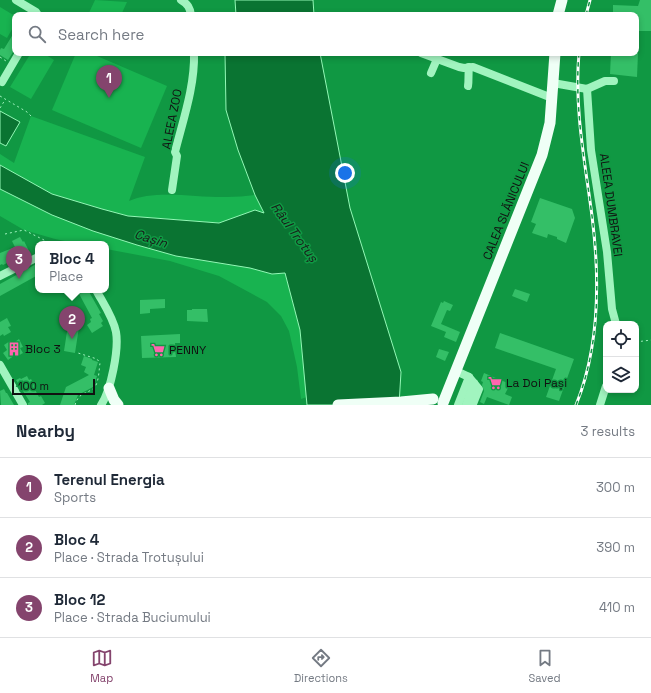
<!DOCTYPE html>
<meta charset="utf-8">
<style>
:root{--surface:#fff;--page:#f2f2f3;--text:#1f2937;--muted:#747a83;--line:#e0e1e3;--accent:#84446d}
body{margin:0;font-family:"Space Grotesk",sans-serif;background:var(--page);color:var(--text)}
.controls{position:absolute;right:12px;bottom:12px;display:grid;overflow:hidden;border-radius:8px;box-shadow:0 2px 6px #0003}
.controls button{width:36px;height:36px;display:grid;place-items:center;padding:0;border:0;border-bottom:1px solid var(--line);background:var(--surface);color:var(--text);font:20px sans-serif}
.scale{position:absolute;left:12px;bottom:10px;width:83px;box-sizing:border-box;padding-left:4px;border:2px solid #111;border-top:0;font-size:11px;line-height:14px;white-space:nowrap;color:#111;-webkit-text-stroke:3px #109843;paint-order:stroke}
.you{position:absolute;left:345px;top:173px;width:14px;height:14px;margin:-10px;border:3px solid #fff;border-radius:50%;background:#1a73e8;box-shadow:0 0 0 6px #1a73e833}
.badge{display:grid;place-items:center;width:26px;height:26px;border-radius:50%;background:var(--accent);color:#fff;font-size:13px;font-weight:700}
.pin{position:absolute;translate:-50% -33px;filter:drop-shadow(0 1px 2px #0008)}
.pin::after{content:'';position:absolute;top:21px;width:14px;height:12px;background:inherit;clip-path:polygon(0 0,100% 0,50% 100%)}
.popup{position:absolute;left:35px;top:241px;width:74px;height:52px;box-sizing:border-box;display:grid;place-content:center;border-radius:8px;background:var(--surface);filter:drop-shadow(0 1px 3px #0005);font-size:13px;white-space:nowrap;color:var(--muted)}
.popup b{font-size:15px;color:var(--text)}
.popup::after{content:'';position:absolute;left:50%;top:100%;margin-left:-8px;border:8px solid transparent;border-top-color:var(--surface)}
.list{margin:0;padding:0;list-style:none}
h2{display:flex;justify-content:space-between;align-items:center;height:52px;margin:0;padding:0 16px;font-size:17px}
h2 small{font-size:13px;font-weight:400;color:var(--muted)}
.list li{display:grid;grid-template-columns:26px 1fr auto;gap:12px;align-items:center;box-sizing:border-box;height:60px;padding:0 16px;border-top:1px solid var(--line)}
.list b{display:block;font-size:15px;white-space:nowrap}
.list p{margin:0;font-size:13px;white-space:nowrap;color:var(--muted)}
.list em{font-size:13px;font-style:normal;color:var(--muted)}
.icon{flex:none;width:22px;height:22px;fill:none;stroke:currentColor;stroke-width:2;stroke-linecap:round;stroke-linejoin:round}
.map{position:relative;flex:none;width:651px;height:405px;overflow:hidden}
.search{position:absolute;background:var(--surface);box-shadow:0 2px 6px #0003;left:12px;right:12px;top:12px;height:44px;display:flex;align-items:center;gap:10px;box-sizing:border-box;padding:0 14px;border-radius:8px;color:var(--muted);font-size:15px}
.sheet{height:232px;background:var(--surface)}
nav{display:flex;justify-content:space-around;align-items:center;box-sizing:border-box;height:56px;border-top:1px solid var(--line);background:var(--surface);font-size:11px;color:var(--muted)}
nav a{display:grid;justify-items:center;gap:2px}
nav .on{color:var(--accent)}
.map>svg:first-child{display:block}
.green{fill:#18b350}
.water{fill:#0a7432;stroke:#93f8b6}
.building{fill:#34bf67}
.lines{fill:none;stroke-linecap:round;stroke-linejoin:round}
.path{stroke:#a1f4bf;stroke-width:1;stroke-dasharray:2 3;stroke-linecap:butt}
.minor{stroke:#a1f4bf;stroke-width:8}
.major{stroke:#effff6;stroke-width:11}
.rail-casing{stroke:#fff;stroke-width:3}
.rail{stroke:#109843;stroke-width:1.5;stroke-dasharray:4.5;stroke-linecap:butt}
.labels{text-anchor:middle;stroke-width:3;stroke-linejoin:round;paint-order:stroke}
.street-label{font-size:12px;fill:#111;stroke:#109843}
.poi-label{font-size:12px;fill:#111;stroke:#109843;text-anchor:start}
.water-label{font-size:13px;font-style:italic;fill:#191d1a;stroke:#109843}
</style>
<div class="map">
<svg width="651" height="405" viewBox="0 0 651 405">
<rect width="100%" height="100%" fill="#109843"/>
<g class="green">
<path d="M95 0 127 2 121 15H88Z"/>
<path d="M0 7 15 16V24L7 38 0 34Z"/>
<path d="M31 53H43L54 60 31 99 10 87Z"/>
<path d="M76 53H90L167 86 141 148 52 110Z"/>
<path d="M31 116 145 157 129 201C154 189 199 198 227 197 236 197 246 196 255 195L265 213 242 216 219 223 128 216 102 209 52 194 0 165V154L14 163Z"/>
<path d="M0 189 52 215 93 231 137 245 176 256 250 268 272 274 285 273 300 330 307 397 301 399 297 367 289 331 281 316 267 302 219 276 170 261 106 249V244H79L55 239 24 230 0 216Z"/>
</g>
<g class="water">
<path d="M235 0H313L314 15H236Z"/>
<path d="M225 53H320L350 208 401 372 399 405H307L300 330 285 273 272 274 250 268 176 256 137 245 93 231 52 215 0 189V165L52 194 102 209 128 216 219 223 255 210 264 213 255 195 238 150 226 110Z"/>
<path d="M0 111 20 122 6 146 0 143Z"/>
</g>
<g class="building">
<path d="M640 0H651V31H636V15H613V5L638 6Z"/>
<path d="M15 31V49L8 60 0 55V50L1 48 4 49Z"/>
<path d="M611 53H638L637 77 610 74Z"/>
<path d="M540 198 572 209 575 218 566 243 557 239V237L548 234 547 238 532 233 536 224 531 222Z"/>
<path d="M20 237 23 242 24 241 29 251 24 253 25 255 7 262V263L3 265 2 264 0 265V253L15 247 12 241Z"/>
<path d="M38 263V275L0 296V284Z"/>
<path d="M515 289 530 294 527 302 512 296Z"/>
<path d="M77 290H88L101 313 99 314 103 321 101 323 103 326 92 333 87 325 91 322 90 319 92 318Z"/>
<path d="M165 299V308L150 309V313L140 314V300Z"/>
<path d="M444 301 453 305 450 311 447 310 441 324 460 332 456 342 444 337 446 332 431 326 441 302 443 303Z"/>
<path d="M192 309H207L208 322 187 321V310H192Z"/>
<path d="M7 318 11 326 8 327 11 332 4 336 3 334 0 336V322Z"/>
<path d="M68 325 79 327 75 353 64 351Z"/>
<path d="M500 333 574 359 559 401 546 397 556 369 495 348Z"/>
<path d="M180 334V343H175L176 357 142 358 141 336Z"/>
<path d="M19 339 23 347 20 348 23 353 16 357 15 355 8 360 3 353 7 350 4 345 10 341 12 344Z"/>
<path d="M439 349 449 352 445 361 436 357Z"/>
<path d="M84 356 92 359V360L98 362 94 375 97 376 93 387 78 395 74 405H60L66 387 89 375 84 372 86 367 81 365Z"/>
<path d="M484 373 510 384 505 394 512 397 509 405 487 397 484 404 480 402 484 391 482 385 483 382 481 381Z"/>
<path d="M27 376 29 380 31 379 36 387 34 388 39 397 41 396 45 403 42 405H28V403L30 402 16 380 20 378 21 379Z"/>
<path d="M4 389 6 393H7L14 405H1L0 391Z"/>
</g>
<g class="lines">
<g class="path">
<path d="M0 57 6 61"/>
<path d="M0 96 27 112 31 116"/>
<path d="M0 108 5 100"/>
<path d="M5 234 24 230 44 240 49 244"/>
<path d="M636 342 651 340"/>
<path d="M75 405C79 392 85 395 94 388 99 383 99 369 100 363L97 359 78 353"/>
</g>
<g class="minor">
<path d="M16 0 36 12 38 15"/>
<path d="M181 0C188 4 190 8 191 15"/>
<path d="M421 53 459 67 464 68 473 67 552 98"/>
<path d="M431 73 437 59"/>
<path d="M2 82 19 53"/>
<path d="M553 83 587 89 605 81H614"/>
<path d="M468 86C469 80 468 74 469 67"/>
<path d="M587 89 591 150 607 252 612 309 616 324"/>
<path d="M172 190 177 156 175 152C183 120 195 86 194 53"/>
<path d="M0 276 38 257"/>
<path d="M96 290C103 303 113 317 116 332 119 349 111 391 101 405"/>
<path d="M0 365 23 405"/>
<path d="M456 371 469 377 458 405"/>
<path d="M469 377 479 389 473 404 471 405"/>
<path d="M466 405 474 383"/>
<path d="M600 405 606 386"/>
</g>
<g class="major">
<path d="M558 15 562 0"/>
<path d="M109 388 114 400 118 405"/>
<path d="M443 403 542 155 550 123 555 53"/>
<path d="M338 405 401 402 433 399"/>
</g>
<g class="rail-casing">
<g id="rail">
<path d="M586 15 590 0"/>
<path d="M576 405C600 346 600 279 592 216 585 162 574 108 579 53"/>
</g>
</g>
<use href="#rail" class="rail"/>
</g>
<defs>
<g id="building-bare" transform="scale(1.08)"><path d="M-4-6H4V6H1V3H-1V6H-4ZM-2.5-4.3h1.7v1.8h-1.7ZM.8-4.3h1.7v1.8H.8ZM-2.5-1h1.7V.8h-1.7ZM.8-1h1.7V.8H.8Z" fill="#ff65ae" stroke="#109843" stroke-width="2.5" paint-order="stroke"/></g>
<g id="supermarket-bare" transform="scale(1.08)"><path d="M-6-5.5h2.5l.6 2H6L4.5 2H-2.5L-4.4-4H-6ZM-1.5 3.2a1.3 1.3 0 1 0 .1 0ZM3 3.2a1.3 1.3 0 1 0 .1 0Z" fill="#ff65ae" stroke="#109843" stroke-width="2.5" paint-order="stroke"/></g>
</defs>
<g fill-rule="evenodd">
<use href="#building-bare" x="14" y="349"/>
<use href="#supermarket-bare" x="158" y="350"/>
<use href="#supermarket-bare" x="495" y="383"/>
</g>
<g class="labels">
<g class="street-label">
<text transform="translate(172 119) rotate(-79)" y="4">ALEEA ZOO</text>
<text transform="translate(611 205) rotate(82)" y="4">ALEEA DUMBRAVEI</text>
<text transform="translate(506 211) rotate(-68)" y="4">CALEA SLĂNICULUI</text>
</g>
<g class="poi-label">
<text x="25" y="353">Bloc 3</text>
<text x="169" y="354">PENNY</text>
<text x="506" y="387">La Doi Pași</text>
</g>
<g class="water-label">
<text transform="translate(295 232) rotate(54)" y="5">Râul Trotuș</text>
<text transform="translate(151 238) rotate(17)" y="5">Cașin</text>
</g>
</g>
</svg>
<div class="controls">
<button><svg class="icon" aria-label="locate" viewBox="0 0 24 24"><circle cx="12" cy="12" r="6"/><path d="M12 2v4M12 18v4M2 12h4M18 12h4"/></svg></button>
<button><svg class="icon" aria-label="layers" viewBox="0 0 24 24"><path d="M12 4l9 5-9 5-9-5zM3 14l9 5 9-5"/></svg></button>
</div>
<div class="scale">100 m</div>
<div class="you"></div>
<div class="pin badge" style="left:109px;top:98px">1</div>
<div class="pin badge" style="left:72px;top:339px">2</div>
<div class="popup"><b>Bloc 4</b>Place</div>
<div class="pin badge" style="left:19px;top:279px">3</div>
<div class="search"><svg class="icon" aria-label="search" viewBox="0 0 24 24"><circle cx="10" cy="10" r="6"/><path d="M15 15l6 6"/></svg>Search here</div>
</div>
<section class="sheet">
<h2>Nearby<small>3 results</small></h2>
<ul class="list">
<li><span class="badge">1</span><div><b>Terenul Energia</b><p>Sports</p></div><em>300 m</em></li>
<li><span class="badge">2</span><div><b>Bloc 4</b><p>Place · Strada Trotușului</p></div><em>390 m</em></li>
<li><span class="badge">3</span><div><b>Bloc 12</b><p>Place · Strada Buciumului</p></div><em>410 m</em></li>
</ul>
</section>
<nav>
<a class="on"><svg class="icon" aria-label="map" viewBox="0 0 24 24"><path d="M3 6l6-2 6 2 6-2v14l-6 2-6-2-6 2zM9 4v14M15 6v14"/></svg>Map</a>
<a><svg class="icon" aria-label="directions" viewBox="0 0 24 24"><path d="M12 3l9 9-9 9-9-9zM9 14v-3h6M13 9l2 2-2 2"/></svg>Directions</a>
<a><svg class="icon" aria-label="saved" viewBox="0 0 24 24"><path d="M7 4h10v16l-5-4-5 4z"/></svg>Saved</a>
</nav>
